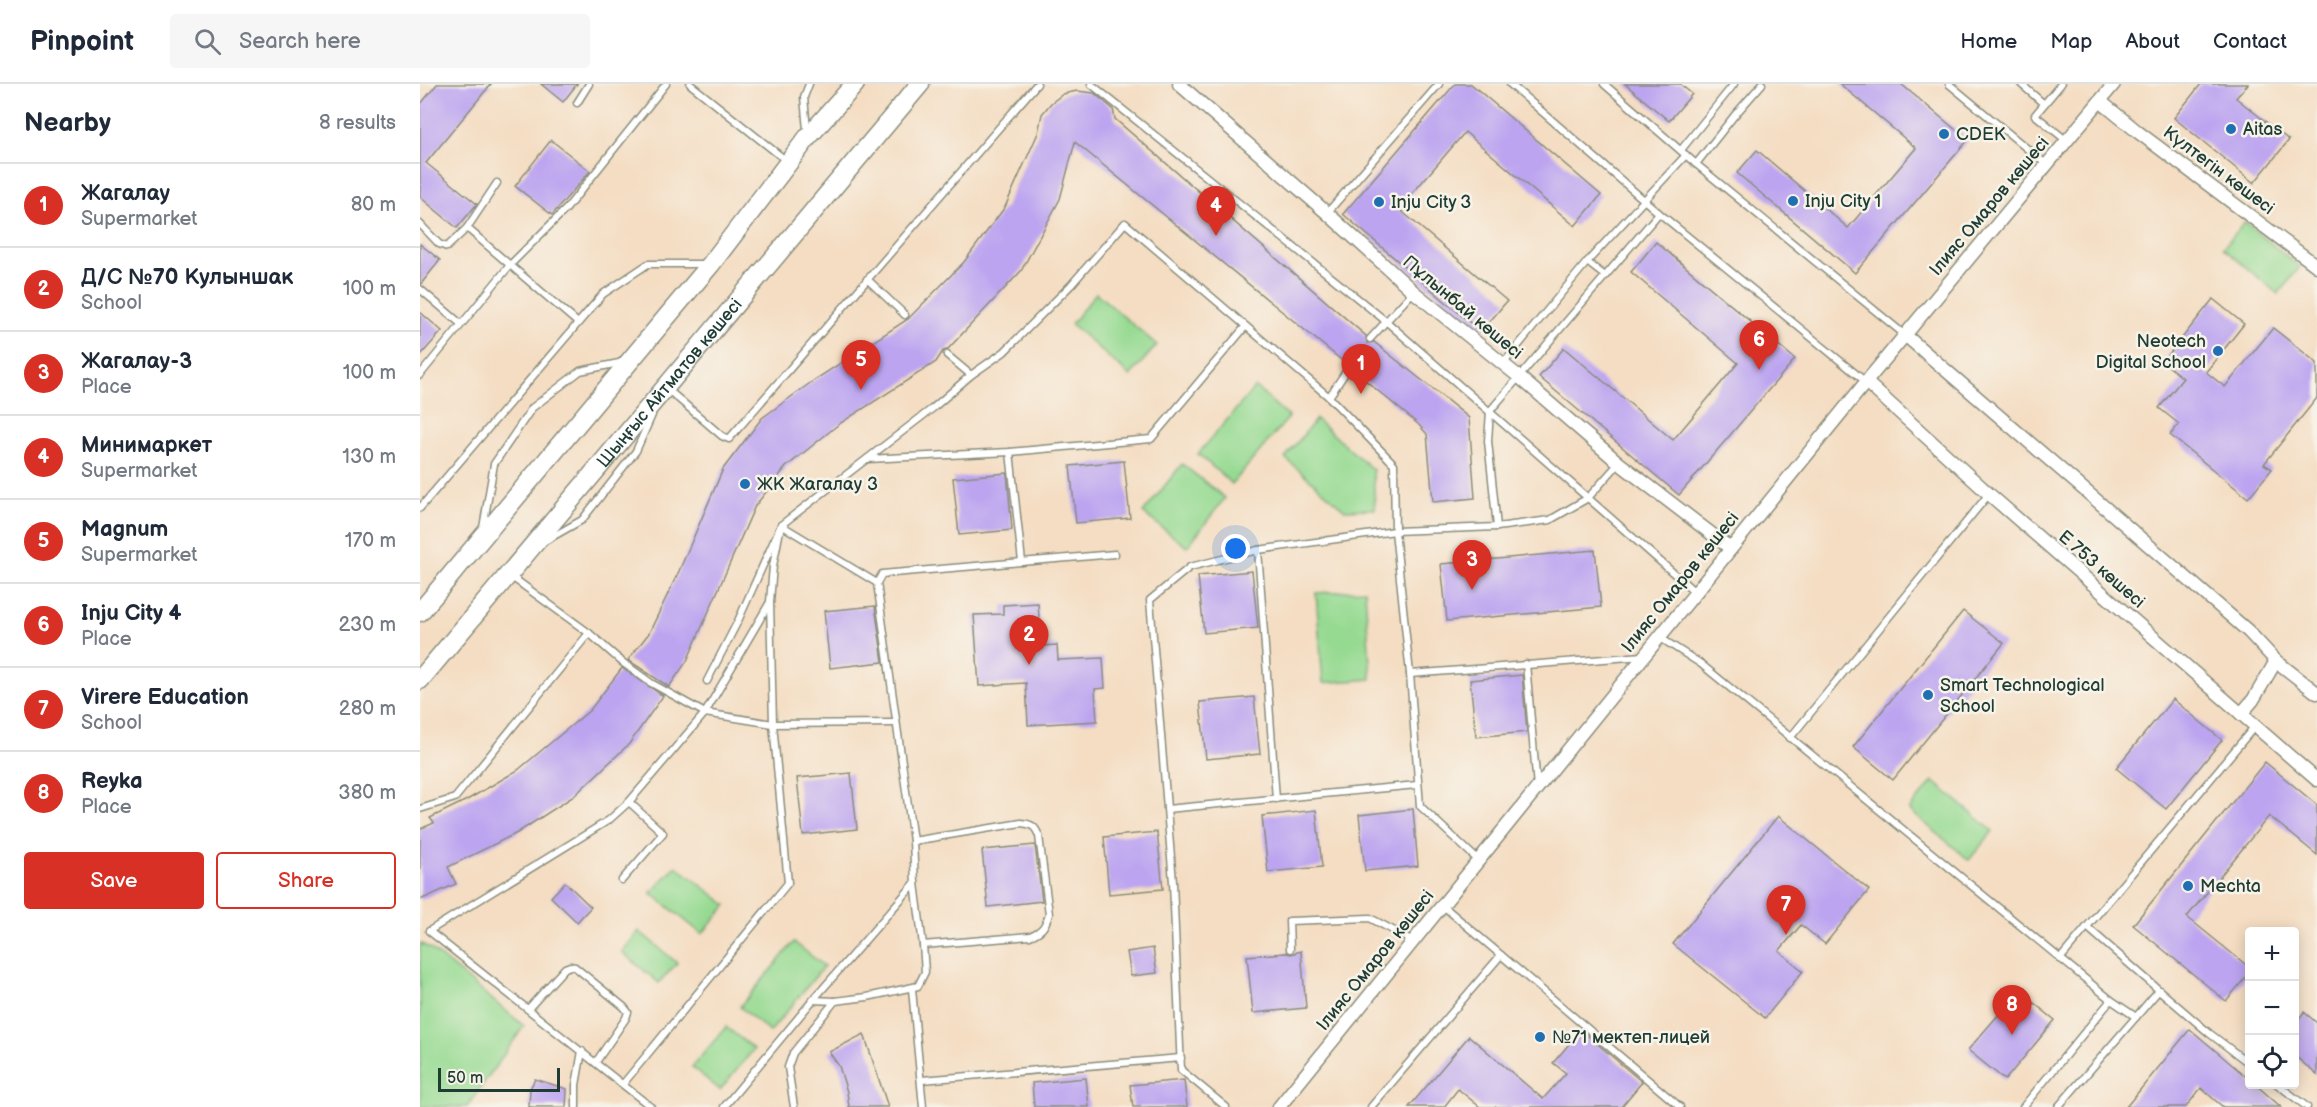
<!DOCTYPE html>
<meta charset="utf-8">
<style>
:root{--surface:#fff;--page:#f6f6f7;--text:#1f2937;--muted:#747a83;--line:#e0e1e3;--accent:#d93025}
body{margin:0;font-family:"Balsamiq Sans",sans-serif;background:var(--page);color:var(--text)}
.controls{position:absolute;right:18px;bottom:18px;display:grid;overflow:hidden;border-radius:6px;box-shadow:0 3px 15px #0003}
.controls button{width:54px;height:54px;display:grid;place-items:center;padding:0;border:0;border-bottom:2px solid var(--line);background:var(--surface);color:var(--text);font:30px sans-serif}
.scale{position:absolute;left:18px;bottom:15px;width:122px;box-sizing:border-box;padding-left:6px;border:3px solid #1f3d34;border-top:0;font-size:16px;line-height:21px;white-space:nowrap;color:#1f3d34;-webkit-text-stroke:4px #f7f3e8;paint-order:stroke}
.you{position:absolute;left:816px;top:465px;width:21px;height:21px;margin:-15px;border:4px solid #fff;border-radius:50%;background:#1a73e8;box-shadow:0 0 0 9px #1a73e833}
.badge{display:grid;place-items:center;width:39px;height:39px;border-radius:50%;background:var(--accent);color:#fff;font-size:20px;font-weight:700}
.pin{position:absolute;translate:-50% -50px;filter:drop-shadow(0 2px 3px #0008)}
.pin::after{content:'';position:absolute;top:32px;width:21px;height:18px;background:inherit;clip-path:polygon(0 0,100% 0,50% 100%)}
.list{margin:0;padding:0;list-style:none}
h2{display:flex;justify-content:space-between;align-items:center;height:78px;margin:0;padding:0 24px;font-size:26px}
h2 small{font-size:20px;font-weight:400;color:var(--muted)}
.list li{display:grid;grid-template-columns:39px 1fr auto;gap:18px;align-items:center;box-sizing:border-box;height:84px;padding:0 24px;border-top:2px solid var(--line)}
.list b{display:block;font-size:22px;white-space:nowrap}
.list p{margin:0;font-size:20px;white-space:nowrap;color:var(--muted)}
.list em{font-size:20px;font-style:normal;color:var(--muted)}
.actions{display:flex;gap:12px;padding:18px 24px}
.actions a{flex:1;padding:14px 0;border:2px solid var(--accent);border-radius:6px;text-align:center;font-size:21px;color:var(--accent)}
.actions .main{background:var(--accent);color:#fff}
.icon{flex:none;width:33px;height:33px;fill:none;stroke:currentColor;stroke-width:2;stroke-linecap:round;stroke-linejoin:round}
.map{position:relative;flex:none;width:1897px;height:1023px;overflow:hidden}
header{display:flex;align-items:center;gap:36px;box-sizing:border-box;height:84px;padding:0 30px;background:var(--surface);border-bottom:2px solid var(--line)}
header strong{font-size:28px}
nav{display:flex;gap:33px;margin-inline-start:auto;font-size:21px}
.search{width:420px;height:54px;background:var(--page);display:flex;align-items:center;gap:15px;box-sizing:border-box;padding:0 21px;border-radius:6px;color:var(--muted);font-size:22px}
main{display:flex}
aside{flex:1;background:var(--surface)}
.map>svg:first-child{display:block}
.green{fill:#96da92;stroke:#5a8c63;stroke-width:1.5}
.building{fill:#bca4f0}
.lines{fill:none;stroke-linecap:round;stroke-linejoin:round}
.service-casing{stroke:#8a8d7b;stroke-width:9}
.minor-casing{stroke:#8a8d7b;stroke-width:15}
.secondary-casing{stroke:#8a8d7b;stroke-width:21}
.service{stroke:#fff;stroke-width:6}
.minor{stroke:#fff;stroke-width:12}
.secondary{stroke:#fff;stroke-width:18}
.poi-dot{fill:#1f6fb2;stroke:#f7f3e8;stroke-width:2}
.labels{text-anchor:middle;stroke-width:5;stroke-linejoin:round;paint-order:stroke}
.poi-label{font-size:18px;fill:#1f3d34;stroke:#f7f3e8;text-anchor:start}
.street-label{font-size:18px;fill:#1f3d34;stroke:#f7f3e8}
</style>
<header>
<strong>Pinpoint</strong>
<div class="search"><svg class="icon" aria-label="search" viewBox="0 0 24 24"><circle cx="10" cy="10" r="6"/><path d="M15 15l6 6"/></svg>Search here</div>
<nav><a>Home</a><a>Map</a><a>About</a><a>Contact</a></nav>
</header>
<main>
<aside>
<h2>Nearby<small>8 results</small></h2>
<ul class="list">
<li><span class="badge">1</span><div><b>Жагалау</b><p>Supermarket</p></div><em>80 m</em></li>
<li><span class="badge">2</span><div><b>Д/С №70 Кулыншак</b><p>School</p></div><em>100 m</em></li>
<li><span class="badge">3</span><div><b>Жагалау-3</b><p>Place</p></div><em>100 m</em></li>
<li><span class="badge">4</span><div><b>Минимаркет</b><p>Supermarket</p></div><em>130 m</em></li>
<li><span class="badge">5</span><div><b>Magnum</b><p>Supermarket</p></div><em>170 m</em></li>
<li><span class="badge">6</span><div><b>Inju City 4</b><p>Place</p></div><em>230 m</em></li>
<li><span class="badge">7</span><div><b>Virere Education</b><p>School</p></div><em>280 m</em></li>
<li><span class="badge">8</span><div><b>Reyka</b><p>Place</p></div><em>380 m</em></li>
</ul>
<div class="actions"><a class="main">Save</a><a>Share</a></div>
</aside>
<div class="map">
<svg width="1897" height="1023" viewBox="0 0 1897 1023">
<rect width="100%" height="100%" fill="#f7f3e8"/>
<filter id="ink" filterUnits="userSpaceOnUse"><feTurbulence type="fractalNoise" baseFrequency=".0167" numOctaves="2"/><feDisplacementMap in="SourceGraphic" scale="12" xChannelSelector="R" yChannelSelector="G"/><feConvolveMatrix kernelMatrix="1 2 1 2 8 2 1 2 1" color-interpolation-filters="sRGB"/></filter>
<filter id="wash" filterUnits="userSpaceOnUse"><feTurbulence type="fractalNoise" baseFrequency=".008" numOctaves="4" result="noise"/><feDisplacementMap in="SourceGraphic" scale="24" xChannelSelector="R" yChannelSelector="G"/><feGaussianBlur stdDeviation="1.35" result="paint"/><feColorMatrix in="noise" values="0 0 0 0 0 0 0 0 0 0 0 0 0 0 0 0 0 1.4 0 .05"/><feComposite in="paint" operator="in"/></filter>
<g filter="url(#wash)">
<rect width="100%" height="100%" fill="#f4ddc2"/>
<g class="green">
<path d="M1825 138 1880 183 1858 210 1803 164Z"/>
<path d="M676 209 737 261 710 292 651 240Z"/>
<path d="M835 303 869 333 812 400 778 370Z"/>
<path d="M896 335 953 386 955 425 925 426 865 374Z"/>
<path d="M762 380 805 414 767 463 723 429Z"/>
<path d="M945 506 951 595 903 599 896 509Z"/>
<path d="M1513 697 1573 747 1549 776 1489 726Z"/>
<path d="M256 782 307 821 282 850 231 809Z"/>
<path d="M219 847 257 879 239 899 202 868Z"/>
<path d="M374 858 404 882 350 948 320 923Z"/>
<path d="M0 859 11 865 104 942 47 1023H0Z"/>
<path d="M306 943 334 965 300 1006 272 983Z"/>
</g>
<g id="blocks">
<g class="building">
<path d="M17 0H71L6 79 57 120 37 144 0 113V21Z"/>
<path d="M121 0H157L143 18Z"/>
<path d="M1035 0H1051L1181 111 1155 142 1045 48 979 125 1087 217 1061 248 923 130Z"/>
<path d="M1205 0H1260L1272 10 1249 37Z"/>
<path d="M1420 0H1481L1548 56 1435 189 1317 89 1337 66 1428 144 1496 64Z"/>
<path d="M1781 0H1828L1816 14 1869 56 1834 99 1754 34Z"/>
<path d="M657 7 674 9 693 25 695 35 946 252 947 259 954 258 1049 334 1055 414 1013 418 1007 350 998 340 933 286 932 279H925L655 58 640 115 601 187 527 266 523 267 516 278 419 340 366 383 335 422 267 577 249 603 208 576 229 549 259 487 303 385 342 334 393 297 488 235 544 178 585 123 618 49 622 30 631 19 643 10Z"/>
<path d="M131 56 170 87 132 131 95 102Z"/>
<path d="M1236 158 1375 275 1259 411 1119 293 1144 264 1253 356 1318 279 1211 188Z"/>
<path d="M0 160 20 176 1 200H0Z"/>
<path d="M1793 215 1824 240 1786 288 1805 303 1853 244 1897 279V314L1844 380 1852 385 1828 414 1750 351 1759 340 1739 324 1763 294 1743 278Z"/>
<path d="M0 228 22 247 0 272Z"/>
<path d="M704 377 710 434 656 439 650 382Z"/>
<path d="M587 389 592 446 539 451 533 394Z"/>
<path d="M1175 466 1181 523 1027 537 1021 480Z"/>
<path d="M832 487 838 544 784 549 778 492Z"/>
<path d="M618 519 621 562 637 561 638 576 683 574 685 604 675 605 677 637 608 641 606 599 559 602 554 531 583 530V521Z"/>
<path d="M455 522 463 578 410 584 404 527Z"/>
<path d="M1543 527 1584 559 1473 696 1433 663Z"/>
<path d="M202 584 243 612 209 660 154 712 97 749 28 783 36 800 0 816V745L14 739 10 734 47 716 98 686 170 626Z"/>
<path d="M1102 591 1107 648 1056 653 1050 596Z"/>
<path d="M834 613 840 670 786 675 780 618Z"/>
<path d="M1753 615 1802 656 1746 725 1696 684Z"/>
<path d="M1845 678 1897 721V771L1849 732 1767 833 1830 884V888L1806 917 1713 841Z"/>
<path d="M431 689 437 745 383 751 377 694Z"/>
<path d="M993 725 998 782 945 787 939 731Z"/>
<path d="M896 726 902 783 848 788 842 732Z"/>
<path d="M1358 732 1449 806 1405 860 1381 841 1359 867 1383 887 1345 934 1253 860Z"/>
<path d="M737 748 743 805 689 810 684 753Z"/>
<path d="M615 761 622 817 568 823 562 766Z"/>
<path d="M145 798 171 823 157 838 131 813Z"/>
<path d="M733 864 737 889 711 892 707 868Z"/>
<path d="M881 867 886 924 833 929 827 872 866 869 871 870Z"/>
<path d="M1599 907 1635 936 1585 996 1548 966Z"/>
<path d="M1884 928 1897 939V991L1875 972V940Z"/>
<path d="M1770 945 1830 996V1000H1835L1861 1023H1803L1781 1004 1766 1023H1706Z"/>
<path d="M1161 946 1222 998 1201 1023H1060L1038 1005 1024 1023H989L1049 952 1123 1015 1146 989 1133 979Z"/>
<path d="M444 950 468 1023H429L427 1008 419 982 409 968Z"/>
<path d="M666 994 669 1023H614L612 999Z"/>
<path d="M115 995 147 1005 146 1023H109L110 1005Z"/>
<path d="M764 996 767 1023H713L710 1001Z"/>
</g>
</g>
</g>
<g filter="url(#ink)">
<use href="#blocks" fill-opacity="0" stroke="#8a8d7b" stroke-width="1.5"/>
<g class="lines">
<g class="service-casing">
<g id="service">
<path d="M270 0 368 78"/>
<path d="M671 0 967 238 1168 414 1199 379"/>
<path d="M1090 0 1239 129 1446 298"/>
<path d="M1184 0 1276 80 1485 251"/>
<path d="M1529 0 1627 81"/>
<path d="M1601 0 1624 20"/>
<path d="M1641 0 1615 31 1647 57"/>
<path d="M157 19 169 0"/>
<path d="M387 46 384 13 389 0"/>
<path d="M1261 66 1314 0"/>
<path d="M1276 80 1314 32 1342 0"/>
<path d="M907 129 1019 0"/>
<path d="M0 140 19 160 27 163 47 144 77 99"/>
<path d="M1167 178 1185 192"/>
<path d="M447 195 485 231"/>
<path d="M0 205 41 240"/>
<path d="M158 239 90 181 147 124 246 0"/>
<path d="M950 255 993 208"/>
<path d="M527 271 551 291"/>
<path d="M1083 280 1167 178 1266 71"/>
<path d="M0 291 90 181 47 144"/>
<path d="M247 305 302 352 309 355 617 0"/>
<path d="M909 313 929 283"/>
<path d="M590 368 602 478"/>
<path d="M447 375 590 368 731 355 825 243"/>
<path d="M0 424 183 210 228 180H285"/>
<path d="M1077 443 1068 357 1070 327 1239 129"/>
<path d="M63 444 74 380 112 324 160 287 204 278"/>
<path d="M125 457 162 436 216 367 232 331"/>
<path d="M89 491 169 549 202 578 231 599 285 629 350 518 353 482 361 441 318 537 287 597"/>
<path d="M457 499 361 441 513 324 551 291 584 268 651 201 705 139 909 313 974 380 975 447 990 590 1000 722 1058 776"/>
<path d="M1239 553 1281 580 1691 916 1716 933 1739 906 1789 949 1830 980"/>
<path d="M1106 580 1117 703"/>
<path d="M990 590 1223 572"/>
<path d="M1370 654 1569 410"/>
<path d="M856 715 838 466 975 447 1077 443 1130 436 1168 414 1275 508"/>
<path d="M0 725 35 714 169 549"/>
<path d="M747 725 997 701"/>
<path d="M493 757 601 739C612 740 615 742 619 752L629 830C625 843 622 847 610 852L503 861 495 799"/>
<path d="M202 796 243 749 209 718"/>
<path d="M1022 821 1260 1023"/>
<path d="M1667 843 1739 906"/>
<path d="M870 865 869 837 950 834 993 857"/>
<path d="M1640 875 1835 642"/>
<path d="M492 905 503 1023"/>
<path d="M393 916 415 917"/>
<path d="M108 925 145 884 150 882 155 883 204 923 208 928 206 934 176 978"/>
<path d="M502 996 761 974"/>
<path d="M203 1000 368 799 353 640 350 518"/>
<path d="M1857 1000 1887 1023"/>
<path d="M156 1023V1001L162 967"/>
<path d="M231 1023 9 847 189 736 209 718 285 629 353 640 476 639"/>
<path d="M304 1023 393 916 495 799 493 757 457 499 462 490 695 470"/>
<path d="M374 1023 368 983 373 969 415 917 447 913 498 902 505 888 503 861"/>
<path d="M806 1023 761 986 753 798 730 516 770 483 838 466"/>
<path d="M951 1023 1081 871"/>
<path d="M1603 1023 1691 916"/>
<path d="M1638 1023 1716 933"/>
</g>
</g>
<g class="minor-casing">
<g id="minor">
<path d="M759 0 907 129 994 208 1098 292 1199 379 1310 464"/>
<path d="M1680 17 1718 48 1897 182"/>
<path d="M1485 251 1828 547 1856 577 1833 616 1821 630"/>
<path d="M1446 298 1569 410 1897 696"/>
<path d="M1856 577 1897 609"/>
<path d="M859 1023 1446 298 1694 0"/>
</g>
</g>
<g class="secondary-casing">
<g id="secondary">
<path d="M0 528 291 180 388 53 435 0"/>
<path id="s1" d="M0 596 500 0"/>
</g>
</g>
<use href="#service" class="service"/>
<use href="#minor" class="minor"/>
<use href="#secondary" class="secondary"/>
</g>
</g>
<g class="poi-dot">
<circle cx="1811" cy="45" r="6"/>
<circle cx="1524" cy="50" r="6"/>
<circle cx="1373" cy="117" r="6"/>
<circle cx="959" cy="118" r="6"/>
<circle cx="1798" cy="267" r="6"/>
<circle cx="325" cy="400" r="6"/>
<circle cx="1508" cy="611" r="6"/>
<circle cx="1768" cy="802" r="6"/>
<circle cx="1120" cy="953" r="6"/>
</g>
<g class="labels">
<g class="poi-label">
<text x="1823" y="51">Aitas</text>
<text x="1536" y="56">CDEK</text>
<text x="1385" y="123">Inju City 1</text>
<text x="971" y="124">Inju City 3</text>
<text x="1786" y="263" text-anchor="end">Neotech<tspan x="1786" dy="21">Digital School</tspan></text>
<text x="337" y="406">ЖК Жагалау 3</text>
<text x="1520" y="607">Smart Technological<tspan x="1520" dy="21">School</tspan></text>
<text x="1780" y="808">Mechta</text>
<text x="1132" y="959">№71 мектеп-лицей</text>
</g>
<g class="street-label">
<text transform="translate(1799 86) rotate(37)" y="6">Күлтегін көшесі</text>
<text transform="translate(1569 122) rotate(-50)" y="6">Ілияс Омаров көшесі</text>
<text transform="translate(1043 223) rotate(40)" y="6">Пұлынбай көшесі</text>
<text dy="6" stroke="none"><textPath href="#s1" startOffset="388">Шыңғыс Айтматов көшесі</textPath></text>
<text transform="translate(1682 485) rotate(41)" y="6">Е 753 көшесі</text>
<text transform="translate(1260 498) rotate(-51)" y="6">Ілияс Омаров көшесі</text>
<text transform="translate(955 876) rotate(-51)" y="6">Ілияс Омаров көшесі</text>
</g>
</g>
</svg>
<div class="controls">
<button>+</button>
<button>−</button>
<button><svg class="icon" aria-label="locate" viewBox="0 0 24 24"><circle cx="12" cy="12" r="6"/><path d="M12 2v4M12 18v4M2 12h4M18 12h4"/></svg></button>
</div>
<div class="scale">50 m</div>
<div class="you"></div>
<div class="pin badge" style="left:941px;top:310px">1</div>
<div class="pin badge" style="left:609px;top:581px">2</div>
<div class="pin badge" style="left:1052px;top:506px">3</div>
<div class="pin badge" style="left:796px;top:152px">4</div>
<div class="pin badge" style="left:441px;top:306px">5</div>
<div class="pin badge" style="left:1339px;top:286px">6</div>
<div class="pin badge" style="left:1366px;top:851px">7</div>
<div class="pin badge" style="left:1592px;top:951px">8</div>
</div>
</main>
